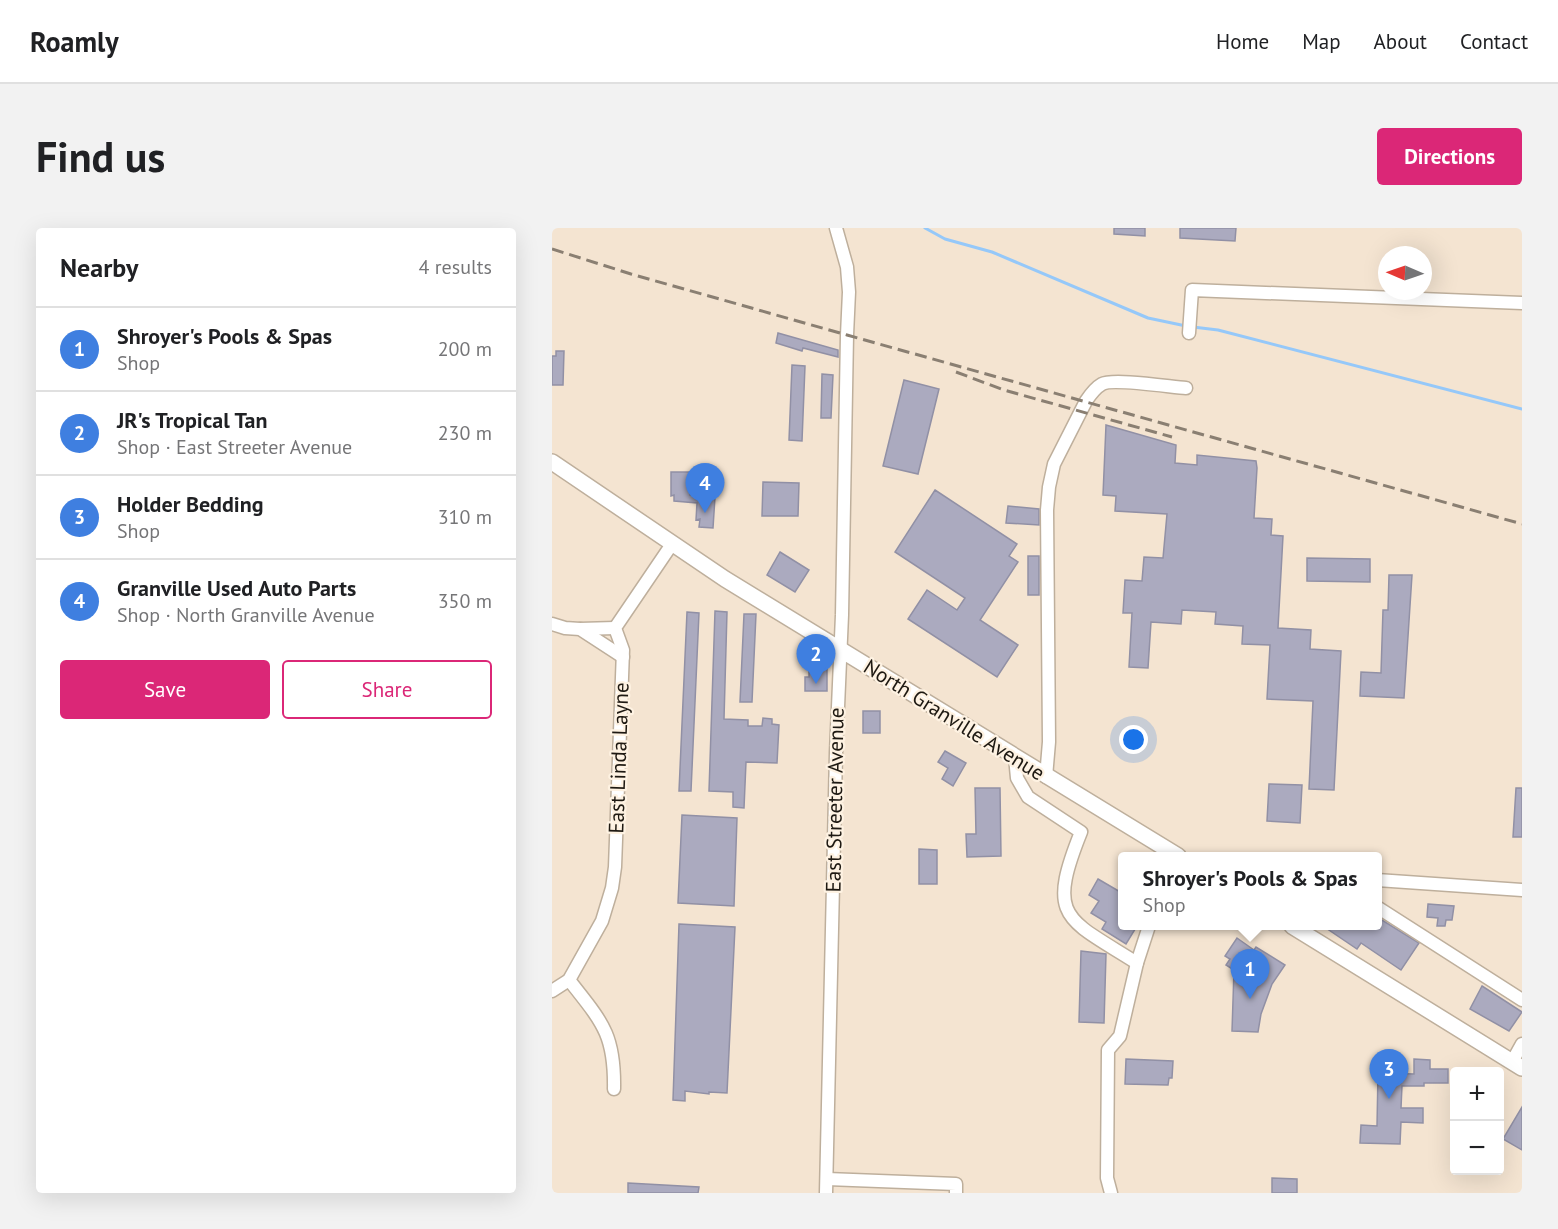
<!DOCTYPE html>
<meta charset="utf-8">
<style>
:root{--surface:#fff;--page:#f2f2f2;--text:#202124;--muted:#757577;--line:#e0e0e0;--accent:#db2777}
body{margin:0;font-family:"PT Sans",sans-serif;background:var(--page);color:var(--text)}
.controls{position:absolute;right:18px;bottom:18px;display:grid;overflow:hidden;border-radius:6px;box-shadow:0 6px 24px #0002}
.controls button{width:54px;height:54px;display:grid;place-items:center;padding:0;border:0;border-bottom:2px solid var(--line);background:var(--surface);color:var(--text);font:30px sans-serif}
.compass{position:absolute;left:826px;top:18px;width:54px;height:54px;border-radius:50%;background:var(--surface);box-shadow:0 6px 24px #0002;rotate:272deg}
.you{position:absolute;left:582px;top:512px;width:21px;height:21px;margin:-15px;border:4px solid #fff;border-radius:50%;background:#1a73e8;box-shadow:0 0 0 9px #1a73e833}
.badge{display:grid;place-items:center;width:39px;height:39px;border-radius:50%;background:var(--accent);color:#fff;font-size:20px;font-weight:700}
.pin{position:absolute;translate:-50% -50px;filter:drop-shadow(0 2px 3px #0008)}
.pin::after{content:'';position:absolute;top:32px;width:21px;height:18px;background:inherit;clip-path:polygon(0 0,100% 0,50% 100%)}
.popup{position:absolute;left:566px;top:624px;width:264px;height:78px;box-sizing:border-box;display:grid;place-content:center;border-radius:6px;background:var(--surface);filter:drop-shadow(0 2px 4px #0005);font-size:20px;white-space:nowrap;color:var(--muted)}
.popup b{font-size:22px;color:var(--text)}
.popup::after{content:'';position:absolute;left:50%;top:100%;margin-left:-12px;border:12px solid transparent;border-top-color:var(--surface)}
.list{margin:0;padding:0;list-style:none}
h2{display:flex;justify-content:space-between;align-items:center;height:78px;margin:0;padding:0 24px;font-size:26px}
h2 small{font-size:20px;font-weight:400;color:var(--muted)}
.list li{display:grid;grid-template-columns:39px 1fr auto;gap:18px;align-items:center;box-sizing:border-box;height:84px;padding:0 24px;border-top:2px solid var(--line)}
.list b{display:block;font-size:22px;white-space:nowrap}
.list p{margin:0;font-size:20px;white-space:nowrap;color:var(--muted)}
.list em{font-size:20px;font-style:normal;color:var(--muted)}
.actions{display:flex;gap:12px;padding:18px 24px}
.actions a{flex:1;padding:14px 0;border:2px solid var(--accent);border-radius:6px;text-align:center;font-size:21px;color:var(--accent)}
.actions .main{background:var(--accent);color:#fff}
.map{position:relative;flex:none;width:970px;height:965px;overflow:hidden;border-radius:6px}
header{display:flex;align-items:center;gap:36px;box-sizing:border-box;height:84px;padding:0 30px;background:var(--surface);border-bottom:2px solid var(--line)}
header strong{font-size:28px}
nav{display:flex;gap:33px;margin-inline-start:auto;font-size:21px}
.intro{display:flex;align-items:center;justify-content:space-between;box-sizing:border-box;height:144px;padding:0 36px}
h1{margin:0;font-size:42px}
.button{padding:15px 27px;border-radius:6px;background:var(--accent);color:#fff;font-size:21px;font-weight:700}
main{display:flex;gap:36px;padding:0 36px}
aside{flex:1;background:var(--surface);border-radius:6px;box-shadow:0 6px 24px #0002}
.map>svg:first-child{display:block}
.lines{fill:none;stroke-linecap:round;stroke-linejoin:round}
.stream{stroke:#95c8f9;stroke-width:3}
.building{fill:#abaabf;stroke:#9190a5;stroke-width:1.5}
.minor-casing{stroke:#beaf9c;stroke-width:15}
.major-casing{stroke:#beaf9c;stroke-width:18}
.minor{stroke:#fff;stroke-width:12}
.major{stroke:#fff;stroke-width:15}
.rail{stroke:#8a7f72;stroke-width:3;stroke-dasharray:12 6;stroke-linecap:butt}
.labels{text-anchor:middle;stroke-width:4.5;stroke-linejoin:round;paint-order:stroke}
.street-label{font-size:21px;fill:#1e1912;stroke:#fef2e2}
</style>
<header>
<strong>Roamly</strong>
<nav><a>Home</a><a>Map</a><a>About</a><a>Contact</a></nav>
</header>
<div class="intro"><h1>Find us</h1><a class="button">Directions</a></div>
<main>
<aside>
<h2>Nearby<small>4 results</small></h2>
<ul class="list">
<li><span class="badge" style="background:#3f7fe0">1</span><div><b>Shroyer's Pools &amp; Spas</b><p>Shop</p></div><em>200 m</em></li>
<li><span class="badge" style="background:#3f7fe0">2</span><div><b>JR's Tropical Tan</b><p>Shop · East Streeter Avenue</p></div><em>230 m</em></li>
<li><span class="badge" style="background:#3f7fe0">3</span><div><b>Holder Bedding</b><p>Shop</p></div><em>310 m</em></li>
<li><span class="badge" style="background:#3f7fe0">4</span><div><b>Granville Used Auto Parts</b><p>Shop · North Granville Avenue</p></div><em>350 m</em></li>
</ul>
<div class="actions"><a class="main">Save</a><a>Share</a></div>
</aside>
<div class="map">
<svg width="970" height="965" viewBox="0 0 970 965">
<rect width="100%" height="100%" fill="#f4e4d1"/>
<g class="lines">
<g class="stream">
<path d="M373 0 393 11 440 24 596 90 634 98"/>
<path d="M641 99 666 102 970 181"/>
</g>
</g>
<g class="building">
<path d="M562 0H593V8L562 6Z"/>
<path d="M628 0H684L683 13 628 10Z"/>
<path d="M226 105 286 122V129L251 120 250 123 224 115Z"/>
<path d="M4 123H12L11 157H0V128H4Z"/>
<path d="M240 137 253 138 250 213 237 212Z"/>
<path d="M270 146 281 147 279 190H269Z"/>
<path d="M352 152 387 161 366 246 331 238Z"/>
<path d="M554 197 624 217 623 235 645 237V227L704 233 705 240 702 290 720 291 719 307 731 308 726 400 759 402 758 421 789 423 782 562 757 561 761 473 715 471 718 417 690 416 691 398 663 396 664 384 630 382 629 396 599 394 596 440 577 439 580 385H571L573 352 590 353 592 329 611 330 615 286 563 283 564 268 551 267Z"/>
<path d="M119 244H138V267L163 269 161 300 147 299 148 291 144 292 145 275 122 273V267L119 268Z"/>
<path d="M211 254 247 255 246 288H210Z"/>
<path d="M383 262 465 316 457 328 466 334 428 392 466 417 445 449 356 391 375 362 405 382 413 370 343 324Z"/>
<path d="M456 278 487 281V297L454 295Z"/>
<path d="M228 324 257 342 243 364 215 347Z"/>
<rect x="476" y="328" width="11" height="39"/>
<path d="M755 330 818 331V354L755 353Z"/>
<path d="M837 347H860L852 470 808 468 809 444 829 445 831 382H836Z"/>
<path d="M163 383 175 384 172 491 196 492V498H210L211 490 220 491V496L227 497 225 535 194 534 192 580 181 579V564L157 563Z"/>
<path d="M135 384 147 385 139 563H127Z"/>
<path d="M192 386H204L200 474H188Z"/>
<path d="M275 438V463H253V449H257V442H261V439Z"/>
<rect x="311" y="483" width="17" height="22"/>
<path d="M393 523 414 535 401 558 390 551 396 540 386 534Z"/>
<path d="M717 556 750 557 748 595 715 593Z"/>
<path d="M423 560H448L449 628 415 629 414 606H424Z"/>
<path d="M964 560H970V609H961Z"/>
<path d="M130 587 185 590 182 678 126 675Z"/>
<path d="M367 621 385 622V656H367Z"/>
<path d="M546 651 570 665V698H585L574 716 550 701 554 694 539 685 547 673 537 667Z"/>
<path d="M876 676 902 678 900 692H894L893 698H885L886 690 875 689Z"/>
<path d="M825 689 867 715 849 742 809 715 805 721 771 698H825Z"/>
<path d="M127 696 183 699 175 865 157 864V866L133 863V873L121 872Z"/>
<path d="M685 710 702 722 704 719 733 737 720 756 709 786 706 804 680 803 682 742 674 737 678 731 673 728Z"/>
<path d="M529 723 554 726 552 795 527 794Z"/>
<path d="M930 758 970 784 957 803 918 781Z"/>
<path d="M574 831 621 833 620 850H617L616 857 573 856Z"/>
<path d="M862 831 878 832V841H896V855H872V858H850L849 880H871V895L849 894 848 916 808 915 809 897 825 898 826 845 862 846Z"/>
<path d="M970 879V922L951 911Z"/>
<path d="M720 950 745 951V965H720Z"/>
<path d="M76 955 147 959 146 965H76Z"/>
</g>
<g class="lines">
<g class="minor-casing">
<g id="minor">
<path d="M637 105 640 62 970 75"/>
<path d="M0 396 13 400 28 401 71 429"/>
<path d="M28 401 63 400"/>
<path d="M463 529 465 550 476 569 529 604C494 691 514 690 585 735"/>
<path d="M494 549 497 514 495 282 497 259 502 236 534 173C538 167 543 160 550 156 561 150 619 159 634 160"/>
<path d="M825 652 970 662"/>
<path d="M825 679 970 772"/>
<path d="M17 752C50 794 63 806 62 861"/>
<path d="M0 763 17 752 50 693 60 660 63 639 71 422 63 400 120 316"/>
<path d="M960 834 970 816"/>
<path d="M275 951 404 956V965"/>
<path d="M274 965 284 525 290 387 295 107 297 64 295 39 284 0"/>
<path d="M559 965 555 950 556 822 568 808 585 735 597 698"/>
</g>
</g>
<g class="major-casing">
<g id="major">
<path d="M0 234 173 351 626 628"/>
<path d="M740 698 970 840"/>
</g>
</g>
<use href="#minor" class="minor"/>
<use href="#major" class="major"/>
<g class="rail">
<path d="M0 21 79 46 295 107 970 296"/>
<path d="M404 144 452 162 620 209"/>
</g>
</g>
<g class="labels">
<g class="street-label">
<text transform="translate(402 492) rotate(32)" y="7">North Granville Avenue</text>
<text transform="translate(67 530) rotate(-88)" y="7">East Linda Layne</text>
<text transform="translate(283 572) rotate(-89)" y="7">East Streeter Avenue</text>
</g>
</g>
</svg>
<div class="controls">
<button>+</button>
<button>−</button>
</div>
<svg class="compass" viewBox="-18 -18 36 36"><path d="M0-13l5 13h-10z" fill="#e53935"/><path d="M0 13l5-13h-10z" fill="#757577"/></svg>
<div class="you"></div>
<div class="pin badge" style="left:698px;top:771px;background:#3f7fe0">1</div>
<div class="popup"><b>Shroyer's Pools &amp; Spas</b>Shop</div>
<div class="pin badge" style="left:264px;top:456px;background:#3f7fe0">2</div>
<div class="pin badge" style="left:837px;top:871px;background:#3f7fe0">3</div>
<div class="pin badge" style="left:153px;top:285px;background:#3f7fe0">4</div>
</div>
</main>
